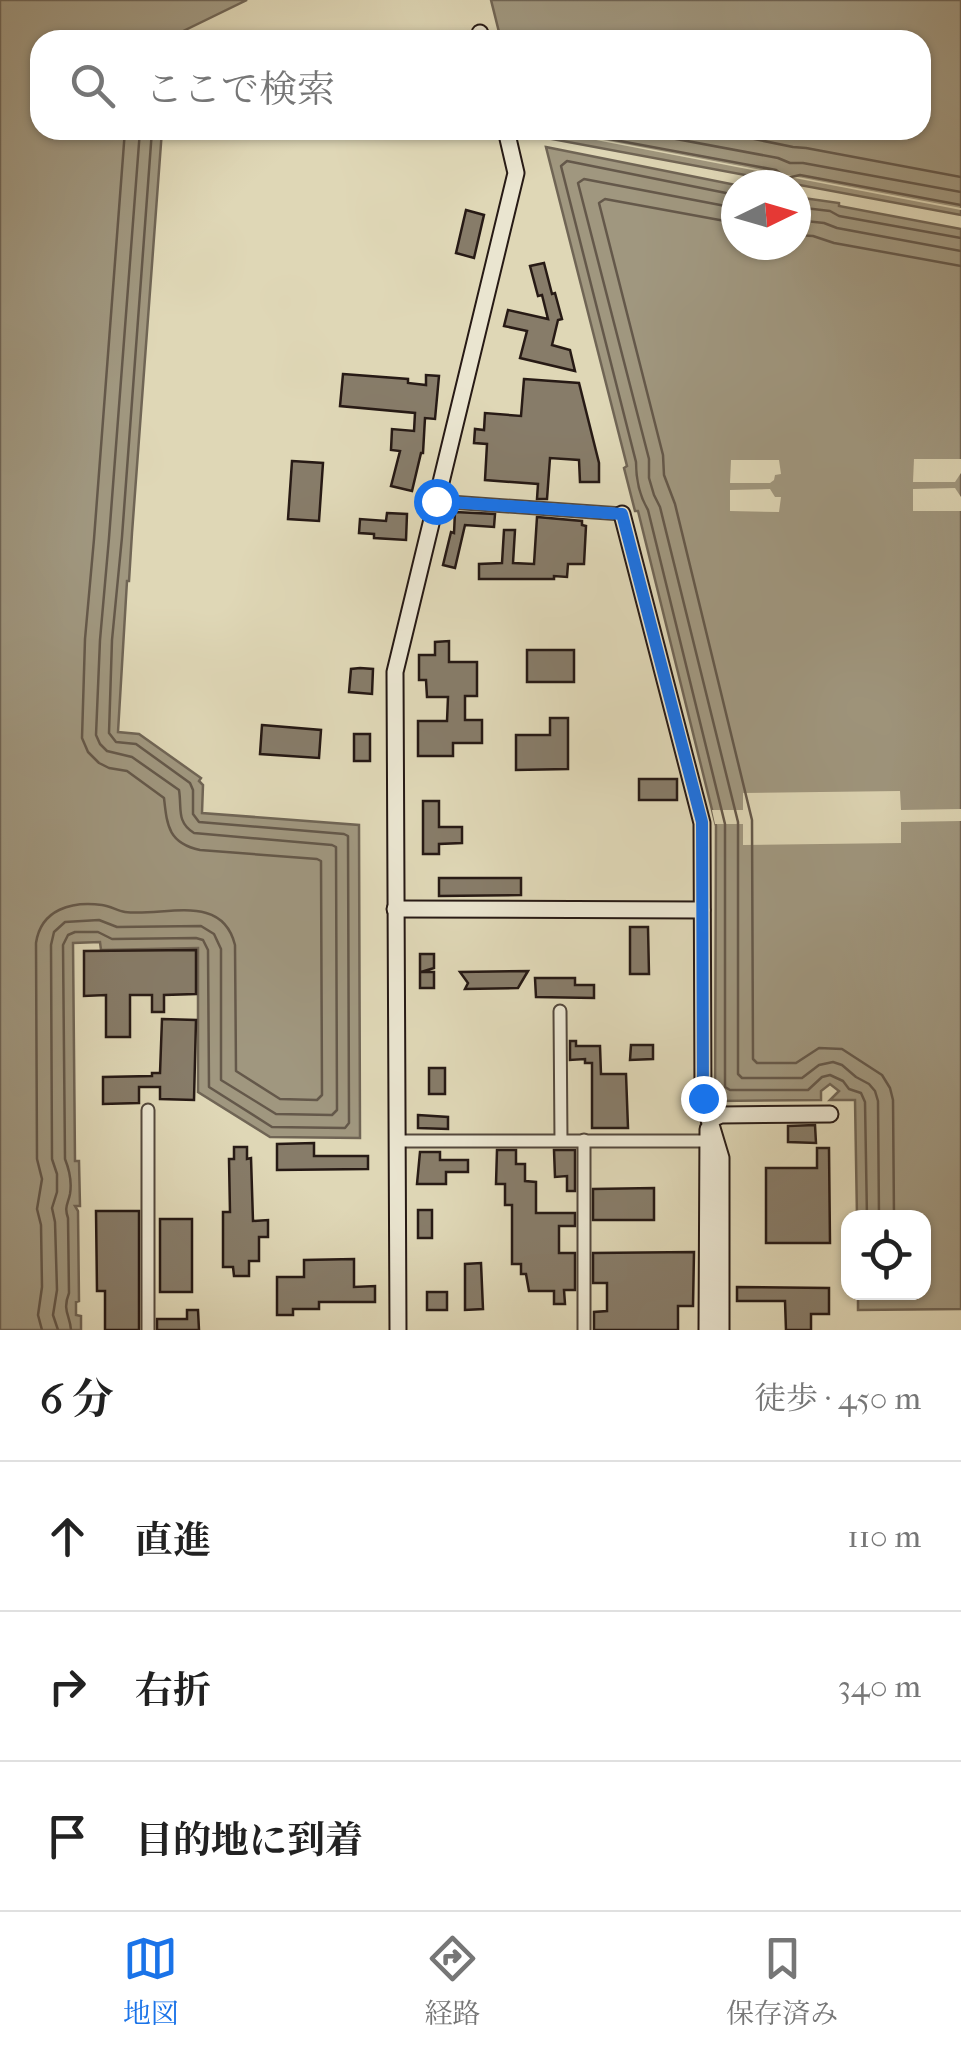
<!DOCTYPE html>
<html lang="ja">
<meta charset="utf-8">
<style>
:root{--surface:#fff;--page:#f6f6f6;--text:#222;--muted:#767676;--line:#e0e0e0;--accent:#1a73e8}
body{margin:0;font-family:"IM FELL French Canon","Noto Serif JP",serif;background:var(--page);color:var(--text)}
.controls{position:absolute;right:30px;bottom:30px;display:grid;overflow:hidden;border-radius:20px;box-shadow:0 2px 8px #0004}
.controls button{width:90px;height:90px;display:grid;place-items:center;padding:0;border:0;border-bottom:2px solid var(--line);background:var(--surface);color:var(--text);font:50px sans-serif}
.compass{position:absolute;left:721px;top:170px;width:90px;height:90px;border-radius:50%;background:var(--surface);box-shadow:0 2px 8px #0004;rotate:85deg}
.stop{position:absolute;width:30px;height:30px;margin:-22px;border:8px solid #1a73e8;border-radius:50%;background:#fff}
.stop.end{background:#1a73e8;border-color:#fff;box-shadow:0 2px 10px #0008}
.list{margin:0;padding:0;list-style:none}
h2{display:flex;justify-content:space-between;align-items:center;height:130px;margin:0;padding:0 40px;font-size:42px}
h2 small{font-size:32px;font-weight:400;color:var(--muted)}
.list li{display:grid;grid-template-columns:65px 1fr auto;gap:30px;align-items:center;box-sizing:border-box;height:150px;padding:0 40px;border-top:2px solid var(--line)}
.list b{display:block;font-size:38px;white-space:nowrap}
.list em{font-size:32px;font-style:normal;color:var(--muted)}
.icon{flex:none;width:55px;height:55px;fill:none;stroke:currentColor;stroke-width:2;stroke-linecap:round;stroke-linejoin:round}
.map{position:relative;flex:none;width:961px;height:1330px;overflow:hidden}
.search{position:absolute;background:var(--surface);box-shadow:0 2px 8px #0004;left:30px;right:30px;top:30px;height:110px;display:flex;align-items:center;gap:25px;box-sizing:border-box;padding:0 35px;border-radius:30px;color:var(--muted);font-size:38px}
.sheet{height:580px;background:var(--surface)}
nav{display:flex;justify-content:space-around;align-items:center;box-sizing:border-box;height:140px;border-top:2px solid var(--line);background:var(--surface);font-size:28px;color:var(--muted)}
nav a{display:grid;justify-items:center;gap:5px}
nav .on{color:var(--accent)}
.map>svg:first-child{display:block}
.water{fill:#a0977f;stroke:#706555;stroke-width:2.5}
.pier{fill:#dfd7b6}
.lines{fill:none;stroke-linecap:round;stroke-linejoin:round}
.shore{stroke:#64584a;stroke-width:2.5}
.building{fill:#877c69;stroke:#271a15;stroke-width:2.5}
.street-casing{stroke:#55493d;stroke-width:15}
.secondary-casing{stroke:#271a15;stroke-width:19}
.street{stroke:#eae5d0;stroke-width:11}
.secondary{stroke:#eae5d0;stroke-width:15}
.route{stroke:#1a73e8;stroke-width:12}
</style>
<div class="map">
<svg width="961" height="1330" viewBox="0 0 961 1330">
<rect width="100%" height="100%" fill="#dfd7b6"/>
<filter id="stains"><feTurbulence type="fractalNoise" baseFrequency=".002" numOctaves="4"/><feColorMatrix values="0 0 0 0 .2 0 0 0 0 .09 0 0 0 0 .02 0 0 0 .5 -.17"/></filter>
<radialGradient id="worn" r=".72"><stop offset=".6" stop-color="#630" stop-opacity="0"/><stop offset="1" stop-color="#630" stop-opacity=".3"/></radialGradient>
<g class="water">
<path d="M0 0H247L169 38V40H40V130H162L132 533 129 581H127L118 732 139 734 201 778 199 781 203 785 202 813 359 825 360 1138 270 1137 198 1092V948L101 950 100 942 73 943 75 1161H79L80 1206H75L78 1211 79 1301 76 1302V1315L81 1316V1330H0Z"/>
<path d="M491 0H961V215L525 134V130H921V40H501Z"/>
<path d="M546 147 736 185V245H796V197L839 203V206L961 229V1309L858 1310V1293L924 1292V1218L857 1217 855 1100H830L839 1091 830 1084 821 1091V1100L715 1101 716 826 638 511H635L624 468 627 466Z"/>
</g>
<g class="pier">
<path d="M598 139 961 208V210L596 140Z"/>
<path d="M914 459H961V473L955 482H913Z"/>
<path d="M731 460H779L781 474 775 475 774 480 770 483H730Z"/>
<path d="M955 488 961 497V511H913V489Z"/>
<path d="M770 489 775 497H781L779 512 730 511V490Z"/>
<path d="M900 791 901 810 961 809V821L901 822V843L743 845V824H715L712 810H743V793Z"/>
</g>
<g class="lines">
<g class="shore">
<path d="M561 130 776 170 787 178 800 175 961 205"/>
<path d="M628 130 778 158 790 163H803L961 192"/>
<path d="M710 130 793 147 806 148 961 177"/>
<path d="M736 195 567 161 561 166 636 462C636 479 639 495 648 510L725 824V1087L730 1090H808L822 1077 830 1075 843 1081 849 1089 861 1093 865 1102 867 1218"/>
<path d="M796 207 830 211 839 216 961 238"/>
<path d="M736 208 584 179 578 183 649 459V478L654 495 660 507 738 822V1074L742 1078H802L819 1065 833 1062 842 1065 856 1077 869 1084 875 1091 878 1101 879 1218"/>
<path d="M796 220 824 223 837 228 961 251"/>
<path d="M736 223 605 199 599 203 663 455 664 475 675 504 752 820 753 1059 757 1063H796L819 1048 842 1049 882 1075 890 1088 893 1100 894 1218"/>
<path d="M796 235 813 236 834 243 961 266"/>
<path d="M42 1330 38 1315 42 1287 41 1225 37 1209 42 1179 37 1159 36 943C41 909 72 901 102 905 111 906 117 911 125 912 164 917 222 892 235 945L236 1071 280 1099 317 1100 322 1095 321 861 317 859 200 850C168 843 167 825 164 798L127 771 109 768 99 763 88 752 82 738 85 639 94 539 125 130"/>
<path d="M58 1330 53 1315 57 1290 55 1222 52 1208 57 1192V1174L52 1159 51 945 54 932 65 922 99 920 117 927 201 926 214 934 221 949V1080L276 1114 332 1115 337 1110 336 847 332 845 194 833C176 822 182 808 179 790L132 757 107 751 100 744 96 735 100 640 109 538 140 130"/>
<path d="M71 1330C70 1315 62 1311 69 1293L68 1218C64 1207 68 1204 70 1194 72 1182 69 1169 65 1159L63 945 68 935 75 932H98L112 939 196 938 203 940 208 950 209 1087 272 1127 345 1128 349 1123 348 836 344 834 199 822 193 814V790L190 783 136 744 116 742 109 733 112 640 122 537 152 130"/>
</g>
</g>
<g class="building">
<path d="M466 210 484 215 474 258 456 253Z"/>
<path d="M544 263 552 294 555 293 562 319 558 320 552 345 570 350 575 371 520 358 527 331 504 326 508 310 548 319 542 295 538 296 530 266Z"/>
<path d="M343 374 408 379V383L426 385V375L439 376 435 419 425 418 423 453H421L412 491 391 486 400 451 391 450 392 429 414 431 415 413 340 406Z"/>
<path d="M524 379 579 383 599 463V482H580L579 460 550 458 547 499H537L538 484 485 480 487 444 474 443 475 429 484 430 485 413 521 416Z"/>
<path d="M292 461 323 463 319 521 288 519Z"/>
<path d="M455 512 495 514 494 527 465 525 455 568 443 565 451 532 454 533Z"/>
<path d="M387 513 407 514 406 540 374 538V534L359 533 360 519 386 521Z"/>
<path d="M537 517 582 521V525L586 526 584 564H568L567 577 554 576V579H479V564L502 563 504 530H515L513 563 534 564Z"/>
<path d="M449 641V662H477V696H465V720H482V743H453V756H418V721H447L448 697H427L426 680H419V655H435V642Z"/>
<rect x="527" y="650" width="47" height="32"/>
<path d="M360 668 373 669 372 694 349 692 351 669Z"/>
<path d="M550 718H568V769L516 770V735H550Z"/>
<path d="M262 725 321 730 319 758 260 754Z"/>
<rect x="354" y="734" width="16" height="27"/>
<rect x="639" y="779" width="38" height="21"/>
<path d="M423 801H439V827H462V843L439 844V854H423Z"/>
<path d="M439 878H521V895L439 896Z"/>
<path d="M630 927H648L649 974H630Z"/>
<path d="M196 950V994L164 995V1012H152V995H130V1037H106V995L84 996V951Z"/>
<path d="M420 954H434V968L421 972H434V988H420Z"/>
<path d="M528 971 518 988 465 989 468 983 460 972Z"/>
<path d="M535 978H575V985H594V998L536 997Z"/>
<path d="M162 1019 196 1020 194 1100 160 1099V1087H139V1103L103 1104V1077L152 1076V1073H160Z"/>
<path d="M570 1041H576V1046H600L601 1074H626L628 1128H592V1063H585V1059L570 1060Z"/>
<path d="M631 1045H653V1059L630 1060Z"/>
<rect x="429" y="1068" width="16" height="26"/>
<path d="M418 1115 448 1117V1129L418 1128Z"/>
<path d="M815 1125 816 1143 788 1142V1126Z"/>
<path d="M314 1143V1156H368V1169L277 1170V1144Z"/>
<path d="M234 1147H247V1159L251 1158 253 1221 268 1220V1237H259V1261H249V1276H234L233 1267H223V1212H230L229 1159H234Z"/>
<path d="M817 1148H829L830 1243H766V1168H817Z"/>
<path d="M497 1150H516V1164H525V1181L536 1182V1213H575V1226H559V1253H575V1290H564L565 1304H554V1291H529L526 1274H521V1264H512V1205H505V1184H496Z"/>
<path d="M554 1150H575V1191H567V1176L555 1177Z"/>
<path d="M420 1152H440V1160H468V1172H446V1184H417Z"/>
<path d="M654 1188V1220H593V1189Z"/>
<rect x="418" y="1210" width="14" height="28"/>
<path d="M96 1211H139V1330H105V1291H97Z"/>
<rect x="160" y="1219" width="32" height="73"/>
<path d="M694 1252 693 1306H678V1330H594V1312L607 1311V1283H593V1253Z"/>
<path d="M354 1259V1287L375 1286V1302H319V1309H293V1315H277V1277H304V1260Z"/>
<path d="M481 1263 483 1309 465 1310V1264Z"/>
<path d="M737 1287 829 1288V1314H811V1330H786L785 1301H737Z"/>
<rect x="427" y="1292" width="20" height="18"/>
<path d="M187 1310H198L199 1330H157V1319H187Z"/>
</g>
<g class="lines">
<g class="street-casing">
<g id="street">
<path d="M436 501 622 514"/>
<path d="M560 1011 561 1140"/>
<path d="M148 1110V1330"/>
<path d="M584 1140V1330"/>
<path d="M396 1141H707"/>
</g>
</g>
<g class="secondary-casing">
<g id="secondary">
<path d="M480 33 482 40"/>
<path d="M622 514 702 823 703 1098 721 1158V1330"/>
<path d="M395 909 702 910"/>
<path d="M709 1120 721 1115 830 1114"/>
<path d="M398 1330 395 672 516 173 506 130"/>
<path d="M707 1330 708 1129"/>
</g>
</g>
<use href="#street" class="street"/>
<use href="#secondary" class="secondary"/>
</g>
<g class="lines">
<path class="route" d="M436 501 622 514 702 822 703 1098"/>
</g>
<rect width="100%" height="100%" filter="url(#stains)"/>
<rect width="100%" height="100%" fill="url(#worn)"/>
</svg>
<div class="controls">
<button><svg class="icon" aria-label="locate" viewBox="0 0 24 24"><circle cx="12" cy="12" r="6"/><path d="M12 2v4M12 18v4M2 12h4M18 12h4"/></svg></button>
</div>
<svg class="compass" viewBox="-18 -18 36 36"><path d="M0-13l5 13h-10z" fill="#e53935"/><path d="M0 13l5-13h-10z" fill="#767676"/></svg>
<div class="stop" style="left:436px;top:501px"></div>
<div class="stop end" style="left:703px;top:1098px"></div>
<div class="search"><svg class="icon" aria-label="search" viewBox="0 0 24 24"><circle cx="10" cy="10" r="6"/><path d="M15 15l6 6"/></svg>ここで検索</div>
</div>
<section class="sheet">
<h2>6 分<small>徒歩 · 450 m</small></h2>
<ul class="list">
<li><svg class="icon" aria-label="ahead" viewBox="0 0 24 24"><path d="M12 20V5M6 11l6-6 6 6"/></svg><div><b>直進</b></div><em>110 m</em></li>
<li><svg class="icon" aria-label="right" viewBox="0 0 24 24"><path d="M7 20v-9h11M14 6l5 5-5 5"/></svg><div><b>右折</b></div><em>340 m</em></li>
<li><svg class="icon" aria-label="arrive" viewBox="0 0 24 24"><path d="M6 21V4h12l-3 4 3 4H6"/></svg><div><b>目的地に到着</b></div></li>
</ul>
</section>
<nav>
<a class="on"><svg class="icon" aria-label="map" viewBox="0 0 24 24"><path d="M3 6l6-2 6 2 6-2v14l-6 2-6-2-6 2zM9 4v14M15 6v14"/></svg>地図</a>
<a><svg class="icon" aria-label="directions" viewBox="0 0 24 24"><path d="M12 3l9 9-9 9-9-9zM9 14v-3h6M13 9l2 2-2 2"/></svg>経路</a>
<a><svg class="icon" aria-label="saved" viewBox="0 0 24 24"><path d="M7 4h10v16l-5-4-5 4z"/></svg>保存済み</a>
</nav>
